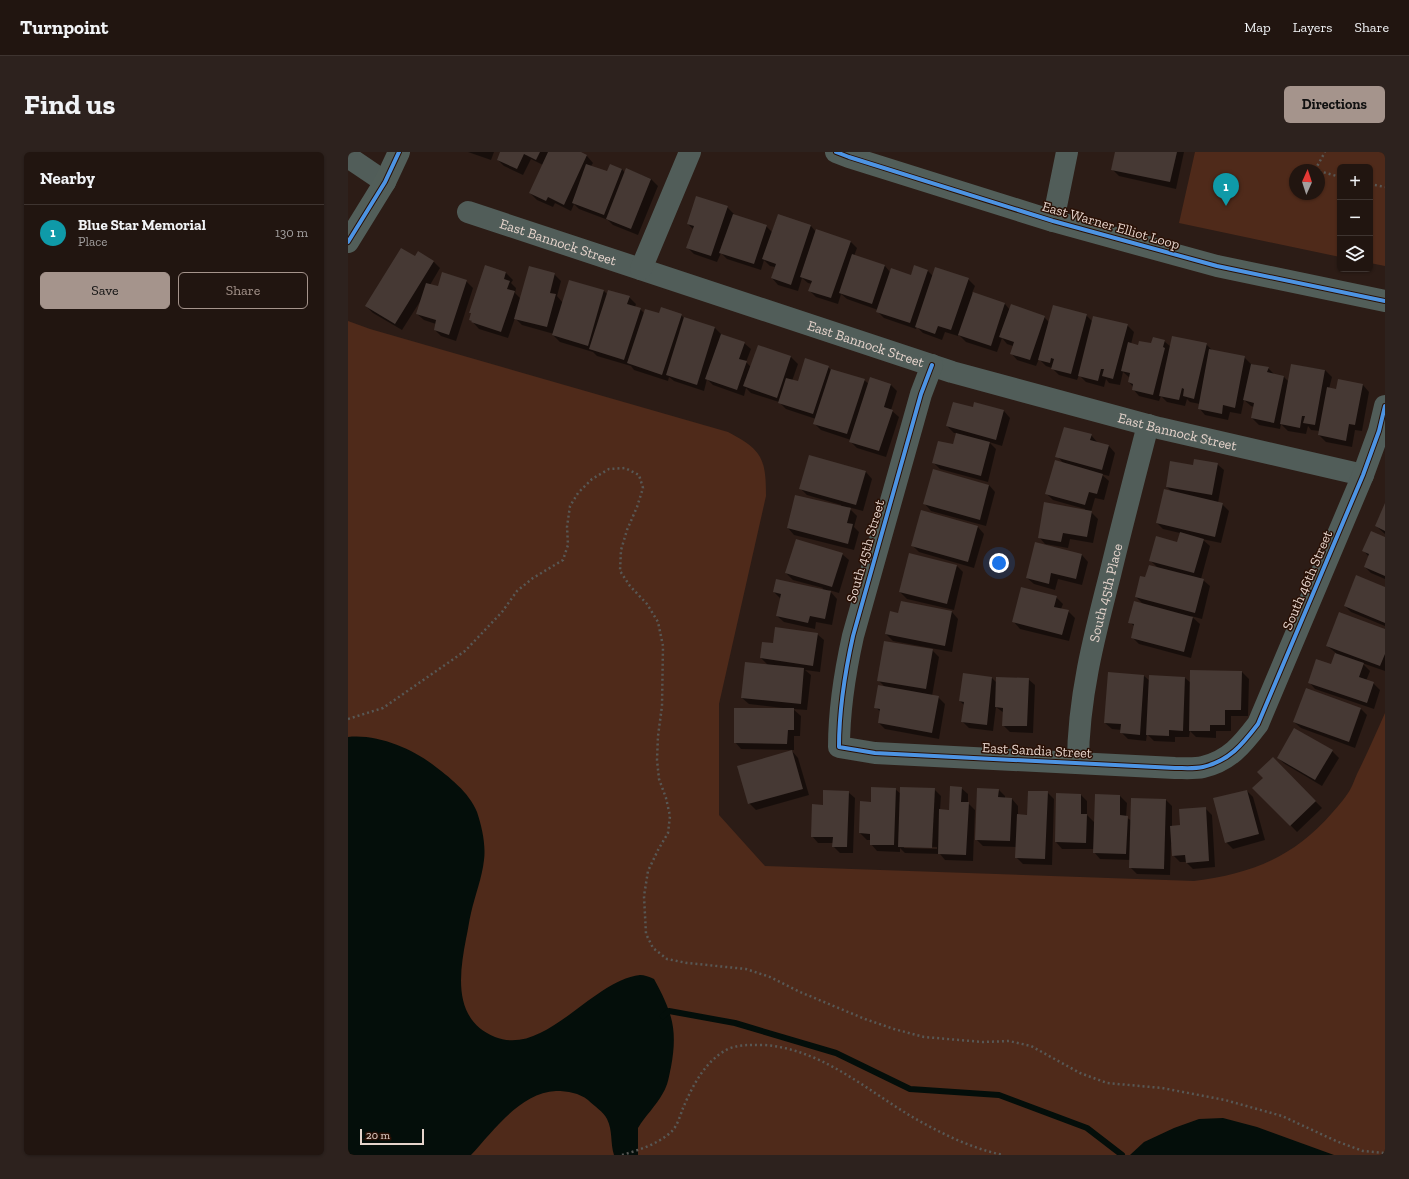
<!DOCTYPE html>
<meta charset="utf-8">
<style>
:root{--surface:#211510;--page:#2d221e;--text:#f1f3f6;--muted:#a29f9f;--line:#3e3430;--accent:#a5948c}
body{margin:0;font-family:"Zilla Slab",serif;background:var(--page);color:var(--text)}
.controls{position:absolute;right:12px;top:12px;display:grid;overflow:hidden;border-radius:6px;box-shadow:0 1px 3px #0004}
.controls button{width:36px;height:36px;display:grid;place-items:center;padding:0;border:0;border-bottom:1px solid var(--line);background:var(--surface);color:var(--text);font:20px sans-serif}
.compass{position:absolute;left:941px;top:12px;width:36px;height:36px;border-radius:50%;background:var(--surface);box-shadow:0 1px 3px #0004;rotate:3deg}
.scale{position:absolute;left:12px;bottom:10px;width:64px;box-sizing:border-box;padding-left:4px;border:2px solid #e6d4cc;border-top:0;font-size:11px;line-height:14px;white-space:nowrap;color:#e6d4cc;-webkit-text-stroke:3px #291005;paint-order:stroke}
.you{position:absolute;left:651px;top:411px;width:14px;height:14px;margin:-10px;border:3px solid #fff;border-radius:50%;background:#1a73e8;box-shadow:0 0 0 6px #1a73e833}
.badge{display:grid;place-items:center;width:26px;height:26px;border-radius:50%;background:var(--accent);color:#fff;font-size:13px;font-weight:700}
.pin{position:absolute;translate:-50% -33px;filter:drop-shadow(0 1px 2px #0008)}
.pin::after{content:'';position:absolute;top:21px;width:14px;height:12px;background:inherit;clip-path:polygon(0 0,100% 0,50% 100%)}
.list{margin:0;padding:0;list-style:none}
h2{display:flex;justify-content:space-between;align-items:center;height:52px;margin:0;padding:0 16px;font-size:17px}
h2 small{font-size:13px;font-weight:400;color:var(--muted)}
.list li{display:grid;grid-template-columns:26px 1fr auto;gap:12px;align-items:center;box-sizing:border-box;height:56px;padding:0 16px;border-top:1px solid var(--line)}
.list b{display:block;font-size:15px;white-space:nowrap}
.list p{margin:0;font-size:13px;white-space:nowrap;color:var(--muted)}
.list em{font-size:13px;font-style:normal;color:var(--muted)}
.actions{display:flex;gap:8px;padding:12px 16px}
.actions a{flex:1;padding:9px 0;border:1px solid var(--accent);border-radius:6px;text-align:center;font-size:14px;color:var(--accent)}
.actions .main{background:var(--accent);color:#111}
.icon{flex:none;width:22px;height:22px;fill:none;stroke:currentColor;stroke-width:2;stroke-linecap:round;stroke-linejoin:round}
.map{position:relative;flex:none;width:1037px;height:1003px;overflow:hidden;border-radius:6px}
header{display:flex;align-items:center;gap:24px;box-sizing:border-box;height:56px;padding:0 20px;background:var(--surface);border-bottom:1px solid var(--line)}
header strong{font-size:19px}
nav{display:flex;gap:22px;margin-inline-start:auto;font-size:14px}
.intro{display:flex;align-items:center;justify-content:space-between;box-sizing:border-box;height:96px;padding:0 24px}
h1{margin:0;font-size:28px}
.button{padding:10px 18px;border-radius:6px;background:var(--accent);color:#111;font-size:14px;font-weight:700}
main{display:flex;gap:24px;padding:0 24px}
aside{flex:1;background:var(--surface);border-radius:6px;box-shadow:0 1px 3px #0004}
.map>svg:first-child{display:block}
.green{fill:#4f2a1a;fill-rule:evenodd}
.water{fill:#040e0a}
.shadow{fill:#0007;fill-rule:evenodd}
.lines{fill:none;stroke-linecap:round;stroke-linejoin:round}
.stream{stroke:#040e0a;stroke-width:6}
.building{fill:#463934}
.path{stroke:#585855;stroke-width:2.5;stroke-dasharray:2 3;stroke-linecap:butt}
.street{stroke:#515d59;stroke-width:22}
.secondary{stroke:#525e59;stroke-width:22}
.cycleway-casing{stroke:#291005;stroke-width:6}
.cycleway{stroke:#4d94e3;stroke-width:4}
.labels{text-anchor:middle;stroke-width:3;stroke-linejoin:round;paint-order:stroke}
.street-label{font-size:14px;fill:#e6d4cc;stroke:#291005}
</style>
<header>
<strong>Turnpoint</strong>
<nav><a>Map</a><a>Layers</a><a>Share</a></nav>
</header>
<div class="intro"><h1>Find us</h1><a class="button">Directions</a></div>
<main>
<aside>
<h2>Nearby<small></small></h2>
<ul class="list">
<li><span class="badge" style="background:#0f9aa8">1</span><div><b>Blue Star Memorial</b><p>Place</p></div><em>130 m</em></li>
</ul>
<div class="actions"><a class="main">Save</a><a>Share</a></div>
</aside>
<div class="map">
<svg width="1037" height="1003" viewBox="0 0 1037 1003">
<rect width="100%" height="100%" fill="#2c1c16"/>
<g class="green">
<path d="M847 0H1037V114L1022 111V15H992V105L831 71ZM947 18H971V42H947Z"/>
<path d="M0 169 22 177 380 280C414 298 418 306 418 344L371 552V663L417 714 846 729C903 722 946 705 984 661 989 655 994 650 998 644 1003 638 1006 629 1009 622 1019 602 1028 581 1037 561V1003H0Z"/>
</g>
<g class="water">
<path d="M0 585C29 582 62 596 84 612 101 625 121 640 129 660 134 675 138 693 136 708 134 726 127 743 123 761 121 769 120 778 118 787 111 823 105 868 147 885 197 905 243 829 292 823 296 823 302 825 306 827 324 860 330 877 323 915 321 924 320 933 315 941 308 954 297 964 290 976V1003H266C262 991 265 979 259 967 256 960 246 954 240 948 231 941 220 939 208 939 172 941 146 978 123 1003H0Z"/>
<path d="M875 966 909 975 986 1003H782L796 990 826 976 851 967Z"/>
</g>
<g class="shadow">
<path d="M120 0H146L143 8Z"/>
<path d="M154 0H230L239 4 245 11 243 14 260 21 274 17 277 21 279 17 303 27 310 34 290 83 265 73 260 68 231 57 226 52 223 59 207 51 205 55 189 48 182 41 195 13 183 7 175 23 156 14 150 8Z"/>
<path d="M768 0H836L828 37 771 24 764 17Z"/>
<path d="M379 55 386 62 385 63 418 74 424 80 430 63 463 74 468 80 502 89 509 96 506 104 537 114 542 120 564 124 580 119 585 124 620 127 627 134 624 141 657 152 662 158 696 165 701 170 738 163 745 170 779 173 786 180 783 192 791 194 804 193 816 189 823 195 858 192 865 199 896 205 903 212 920 216 927 223 936 225 941 230 944 213 977 218 984 225 981 237 989 238 1015 233 1021 240 1014 279 1007 278 1004 295 978 290 971 283 972 279 963 278 960 274 958 282 940 279 933 272 932 277 911 273 904 266 906 255 903 254 896 248 893 262 882 260 880 268 857 263 851 256 852 252 842 250 839 247 837 254 819 250 813 244 811 249 791 244 785 237V235L781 230 782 226 775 220 772 233 761 231 758 227 756 235 738 230 731 223 729 228 711 223 704 216 698 214 691 207 688 214 669 208 663 201 665 194 659 192 654 186 649 200 618 190 610 182V184L597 180 594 188 575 181 569 175 568 177 536 166 529 159 530 158 499 147 493 142 490 152 468 145 462 139 464 132 460 131 454 126 450 139 430 133 424 126 427 115 422 114 416 108 413 118 379 107 373 101 369 110 346 102 340 96 346 78 340 72Z"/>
<path d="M70 100 86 110 92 116 82 133 90 136 118 129 125 136 108 189 93 184 87 178 88 172 76 168 69 162 73 148 54 178 25 161 18 154 67 106Z"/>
<path d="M138 114 158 121 165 128 163 131 168 136 167 141 173 147 206 122 213 129 209 144 215 151 222 129 256 139 260 143 281 145 288 152 287 155 292 157 296 161 333 163 337 167 367 176 374 183 396 191 403 197 398 210 403 215 410 194 443 205 450 212 444 229 450 231 480 215 484 219 516 228 521 232 543 233 549 239 543 258 551 265 538 305 509 296 502 289 503 288 473 278 467 272 468 267 438 257 431 250 403 241 398 236 396 244 365 233 359 227 356 239 326 229 321 225 320 229 286 218 283 214 249 204 245 200 212 190 205 183 206 182 174 173 167 166 160 186 131 177 122 167Z"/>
<path d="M627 251 656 259 662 266 654 294 641 290 648 297 640 330 592 317 586 311 605 293 609 281H606L599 274 626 256Z"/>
<path d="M743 283 750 291 761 294 767 301 761 324 753 322 761 329 756 348 747 346 743 360 750 367 745 391 722 387 720 396 697 392 691 385 737 359V357L705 348 699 342 716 312 709 304Z"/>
<path d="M462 304 518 320 524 327 515 359 500 355 509 364 506 375 511 380 506 398 446 383 440 376 493 355V353L459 343 452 336Z"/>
<path d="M869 312 876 318 870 351 874 352 881 359 873 391 854 387 862 394 853 427 855 428 862 434 854 467 843 464 852 472 843 506 791 492 784 485 787 475 782 470 796 453 788 445 798 426 810 416 803 409 830 391 832 381 815 377 809 371 824 340 819 335 846 314Z"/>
<path d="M641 333 647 340 638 374 583 359 577 352Z"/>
<path d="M1037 353V382L1028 374Z"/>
<path d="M630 375 636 382 626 416 571 400 564 393Z"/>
<path d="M1037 386V427L1023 421 1017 415 1021 405 1016 399Z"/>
<path d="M688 392 734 403 740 410 734 433 710 427 707 438 686 432 679 426Z"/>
<path d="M494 402 501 408 491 441 481 438 489 447 484 473 468 470 467 477 436 470 429 464 433 447 426 440 474 438 475 436 445 428 438 421Z"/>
<path d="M609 414 615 420 606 458 559 447 552 440Z"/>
<path d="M1037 436V474L1003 460 997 454Z"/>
<path d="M708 445 715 452 713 457 720 459 727 466 721 489 672 477 666 470Z"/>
<path d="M604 460 610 467 604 500 545 489 538 482 551 462Z"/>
<path d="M1037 478V519L1014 511 1022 519 1018 529 1025 531 1032 538 1026 557 967 537 961 530 984 513 988 501 979 494Z"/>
<path d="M469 482 476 488 472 520 457 518 463 523 459 558 445 557 453 564 452 584H446V598L393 597 387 590 435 557V556L401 552 394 546 420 513 413 506 426 492Z"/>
<path d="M584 498 591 505 584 544 590 545 597 552 591 587 537 577 531 571 533 560 527 555 538 536 530 528Z"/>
<path d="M894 520 901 527 900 564H883V579H868V586L848 585 842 579 841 585H827V590L806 589 799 582 798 589 780 587 773 580 774 578 764 577 757 571 761 521 796 524 802 529 837 526 843 531Z"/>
<path d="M644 526 649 531 680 527 687 533 685 581 662 580 655 573 656 561 648 555 645 579 621 576 614 569 616 553 612 549Z"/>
<path d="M1013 557 1019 563 1007 596 953 576 946 570Z"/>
<path d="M444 599 450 606 461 643 408 658 401 651Z"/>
<path d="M984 599 991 606 974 634 937 612 930 606Z"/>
<path d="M925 606 974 656 949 680 906 636 916 626Z"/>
<path d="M613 636 620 642V651L627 658 625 709 597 708 592 702 557 701 552 696V700L529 699 523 692V688H519L512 681 524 651 547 637 553 642 586 637 593 644 592 658 602 659ZM556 694 589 695V697L556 696Z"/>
<path d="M651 638 657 644V647H664L670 654V663L680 664 699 640 706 647 704 713 675 712 668 705 669 695 635 694 628 687Z"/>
<path d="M899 639 905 645 917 688 885 697 878 690Z"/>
<path d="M500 640 507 646 505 701H492L485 694 486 691H470L464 684 476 654Z"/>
<path d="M733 643 739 649V663L747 671 772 644 779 651 778 665 784 669 818 648 824 654V675L833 674 857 656 864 663 867 715 845 717 838 710H832L825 703 824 692H823L822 723 789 722 782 715 783 708 752 707 746 700V697H714L708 690Z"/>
</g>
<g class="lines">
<path class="stream" d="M315 864 321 859 387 871 488 901 562 937 651 943 739 976 774 1003"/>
</g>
<g class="building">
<path d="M152 0H192L188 8 176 2 169 17 149 8Z"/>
<path d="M200 0H233L239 3 216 53 200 45 198 49 181 41Z"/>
<path d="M767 0H829L822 30 763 18Z"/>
<path d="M238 12 259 19 262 12 274 17 256 63 224 51Z"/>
<path d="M278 16 303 27 283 77 258 67Z"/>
<path d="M348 44 380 54 363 104 338 96 346 74 339 72Z"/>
<path d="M385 62 419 73 406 112 371 101Z"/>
<path d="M430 62 463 73 443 133 423 126 428 112 414 107Z"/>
<path d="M468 77 503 89 483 146 460 139 464 129 452 125Z"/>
<path d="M53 96 67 104 70 99 86 109 47 172 17 154Z"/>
<path d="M504 102 537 113 524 152 491 141Z"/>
<path d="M137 113 158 120 156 127 162 129 159 137 167 139 153 180 123 170 124 169 121 168 123 161H121Z"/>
<path d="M566 113 580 118 562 171 528 160 543 116 563 123Z"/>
<path d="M181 114 207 121 202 141 208 142 199 175 166 167Z"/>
<path d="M587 115 621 126 603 178 590 174 587 182 567 175Z"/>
<path d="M94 120 119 128 101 183 86 178 88 168 68 162 78 131 90 134Z"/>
<path d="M221 128 256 138 240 194 204 183Z"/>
<path d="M260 138 282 144 279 152 293 156 276 208 241 197Z"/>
<path d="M625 140 657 151 643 194 610 183Z"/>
<path d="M663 152 697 164 682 208 662 202 666 190 651 185Z"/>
<path d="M705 153 739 162 723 222 703 217 706 207 703 206 702 211 690 208Z"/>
<path d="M313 155 334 162 314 223 279 211 297 157 311 161Z"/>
<path d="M745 164 780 172 765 227 754 224 756 217H753L750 229 730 224Z"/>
<path d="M336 165 367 175 349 233 318 223Z"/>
<path d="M373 182 397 190 391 207 399 209 389 238 357 227Z"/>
<path d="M824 184 859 191 846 247 835 244 836 237 834 236 831 248 811 244Z"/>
<path d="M805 185 817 188 815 195 817 196 805 243 784 238 785 232 780 230 782 221 773 219 780 190 790 193 791 189 803 191Z"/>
<path d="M410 193 443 204 429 246 395 234Z"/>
<path d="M861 197 897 204 887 256 875 253 874 262 850 257Z"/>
<path d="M457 206 481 214 465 262 430 251 438 226 450 229Z"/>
<path d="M903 212 921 215 919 220 936 224 926 271 903 266 906 251 895 248Z"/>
<path d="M943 212 977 218 967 273 955 271 957 264H954L952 276 932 272Z"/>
<path d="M483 217 517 227 499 282 465 272Z"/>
<path d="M522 225 543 232 536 255 545 258 531 299 501 290Z"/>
<path d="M990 227 1015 232 1007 273 1001 272 998 289 970 283 979 235 988 237Z"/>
<path d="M605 250 625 255 626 250 656 258 648 288 598 274Z"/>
<path d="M716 275 744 282 742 288 761 293 754 318 707 305Z"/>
<path d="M608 281 642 290 633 324 584 311 590 289 605 292Z"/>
<path d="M461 303 518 319 508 353 451 337Z"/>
<path d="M846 307 870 311 864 343 818 335 822 309 845 313Z"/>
<path d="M707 308 755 322 749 342 741 340 737 353 697 342Z"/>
<path d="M585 317 641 333 632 368 575 352Z"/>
<path d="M816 337 875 351 867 385 808 371Z"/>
<path d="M447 343 503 356 499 371 505 372 500 392 439 376Z"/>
<path d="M696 350 744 359 739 385 715 381 713 390 690 386Z"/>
<path d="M1037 351V379L1027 374Z"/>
<path d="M573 358 630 374 620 410 563 394Z"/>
<path d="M1023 379 1037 385V424L1016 415 1021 402 1014 399Z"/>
<path d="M832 380 856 387 846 421 801 409 808 384 829 390Z"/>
<path d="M448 387 495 401 484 435 437 421Z"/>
<path d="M687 390 734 402 728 427 703 421 701 432 678 426Z"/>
<path d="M561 401 609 413 599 452 551 440Z"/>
<path d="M801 413 856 427 847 461 787 445 792 424 797 425Z"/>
<path d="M1008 423 1037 435V471L996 454Z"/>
<path d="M428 427 483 439 477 467 462 464 460 471 428 464 433 442 425 440Z"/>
<path d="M673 435 709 444 706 455 721 458 714 483 664 470Z"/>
<path d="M553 449 604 459 597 494 537 482 542 459 550 461Z"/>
<path d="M786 449 845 465 836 500 783 486 786 472 780 471Z"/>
<path d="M991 460 1037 477V502L1032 514 978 494Z"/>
<path d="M427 475 470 481 465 514 412 506 414 490 425 491Z"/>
<path d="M536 489 585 497 578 537 529 529Z"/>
<path d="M987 501 1016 511 1011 525 1026 530 1019 551 960 531 968 507 983 512Z"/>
<path d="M397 510 456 516 453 552 393 546Z"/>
<path d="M842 518 894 519 893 558H877V573H862V579H841Z"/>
<path d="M760 520 796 523 792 583 772 581 773 572 756 571Z"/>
<path d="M615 521 644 525 639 573 613 570 616 550 611 549Z"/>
<path d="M801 523 837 525 835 579 821 578V584L798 583Z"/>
<path d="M648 525 681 526 679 574H654L655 556 647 555Z"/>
<path d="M530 533 591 544 584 581 530 571 532 557 526 556Z"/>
<path d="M958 536 1013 556 1001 590 945 570Z"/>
<path d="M386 556H446V578H440L439 592 386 591Z"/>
<path d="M946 576 985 598 967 628 929 606Z"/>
<path d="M444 598 455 637 400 652 389 614Z"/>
<path d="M925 605 968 649 942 674 904 636 915 626 909 620Z"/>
<path d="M602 634 614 635 613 650H621L618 703 590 702 591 657 601 658Z"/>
<path d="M523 635 548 636 546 693H522V682L511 681 512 649 523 650Z"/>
<path d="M552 635 587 636 584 696 550 695Z"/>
<path d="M629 636 651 637 650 645 664 646 662 689 627 688Z"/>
<path d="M475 638 501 639 499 695H484L485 685H463L464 652 475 653Z"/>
<path d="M899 638 911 682 877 691 865 646Z"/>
<path d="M680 639H700L697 707 667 706 669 662 679 663Z"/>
<path d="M708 641 733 642V662H739L738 691 707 690Z"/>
<path d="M747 642 772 643V663L780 664 778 702 745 701Z"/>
<path d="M783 646 818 647 816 717 781 716Z"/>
<path d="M858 655 861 709 838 711 837 703 824 704 822 674 832 673 831 657Z"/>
</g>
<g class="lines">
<g class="path">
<path d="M967 18 977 0"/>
<path d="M971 19 992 25"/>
<path d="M1022 32 1037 35"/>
<path d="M0 567 35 556 117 499 154 460 169 439 185 426 215 408 220 393 219 375 222 354 230 341 244 327 261 317 277 316 291 323 295 336 289 355 279 378 273 398 272 419 282 434 299 452 310 470 315 494 314 554 310 584 309 608 311 627 318 646 322 664 320 681 310 698 300 719 296 744 298 782 305 796 319 807 339 811 398 817 422 825 452 840 517 867 546 877 576 885 635 890 661 889 683 894 732 921 759 931 814 936 877 948 934 964 988 989 1015 999 1037 1001"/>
<path d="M274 1003C291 998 310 992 323 980 329 975 332 964 335 956 345 933 357 909 380 897 392 892 403 893 416 893 472 897 515 935 561 963 590 980 622 996 655 1003"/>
</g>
<g class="street">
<path d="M0 5 37 30"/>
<path id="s1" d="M120 60 604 220 811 276 1015 323"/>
<path d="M705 69 719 0"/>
<path d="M293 117 342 0"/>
<path d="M584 213 573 242 505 484C497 520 491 558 491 595L527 601 827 616C836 616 846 617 855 615 881 609 894 593 910 572L1015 323 1031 279 1037 254"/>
<path id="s2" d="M730 611C730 547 746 485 762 423 774 373 787 323 800 273"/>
</g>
<g class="secondary">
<path d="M488 0 501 5 705 69 869 114 1037 149"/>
<path d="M0 90 37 30 51 0"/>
</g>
<g class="cycleway-casing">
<g id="cycleway">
<path d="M488 0 501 5 705 69 869 114 1037 149"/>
<path d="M0 90 37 30 51 0"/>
<path d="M584 213 573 242 505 484C497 520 491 558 491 595L527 601 827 616C836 616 846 617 855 615 881 609 894 593 910 572L1015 323 1031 279 1037 254"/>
</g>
</g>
<use href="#cycleway" class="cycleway"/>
</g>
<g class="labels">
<g class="street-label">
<text transform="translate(763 73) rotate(16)" y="5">East Warner Elliot Loop</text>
<text dy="5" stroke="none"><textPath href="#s1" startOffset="95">East Bannock Street</textPath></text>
<text dy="5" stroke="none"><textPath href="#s1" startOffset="419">East Bannock Street</textPath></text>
<text dy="5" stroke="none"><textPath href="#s1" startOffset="743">East Bannock Street</textPath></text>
<text transform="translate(517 399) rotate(-74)" y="5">South 45th Street</text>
<text transform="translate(959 428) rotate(-67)" y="5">South 46th Street</text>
<text dy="5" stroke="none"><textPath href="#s2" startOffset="173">South 45th Place</textPath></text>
<text transform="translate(689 598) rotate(3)" y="5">East Sandia Street</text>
</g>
</g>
</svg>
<div class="controls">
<button>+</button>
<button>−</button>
<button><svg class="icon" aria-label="layers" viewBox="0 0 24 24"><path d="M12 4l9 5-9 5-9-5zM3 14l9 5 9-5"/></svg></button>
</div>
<svg class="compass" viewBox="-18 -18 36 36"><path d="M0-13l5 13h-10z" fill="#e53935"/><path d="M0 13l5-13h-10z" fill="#a29f9f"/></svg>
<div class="scale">20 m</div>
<div class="you"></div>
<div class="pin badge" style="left:878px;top:54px;background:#0f9aa8">1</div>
</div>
</main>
